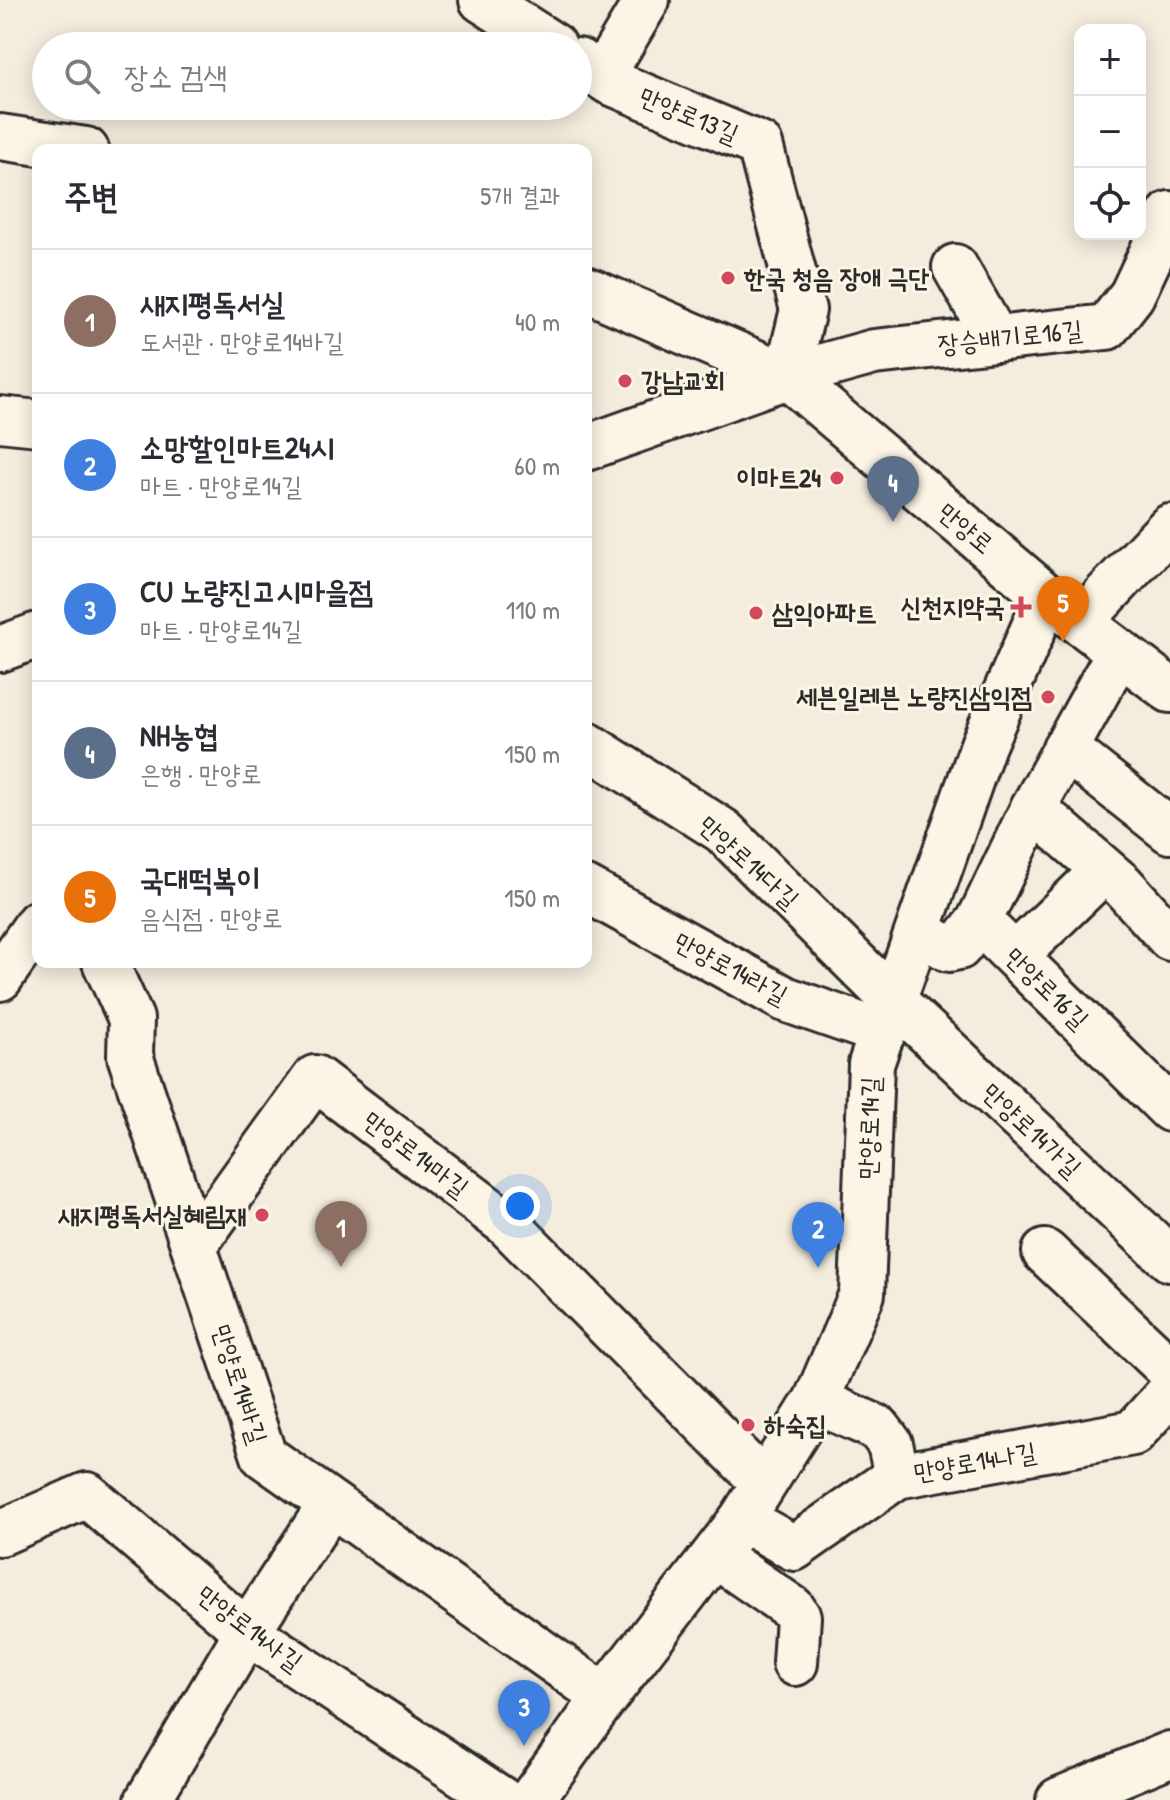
<!DOCTYPE html>
<html lang="ko">
<meta charset="utf-8">
<style>
:root{--surface:#fff;--page:#f2f2f3;--text:#2b2b33;--muted:#7c7c81;--line:#e1e1e2;--accent:#d1495b}
body{margin:0;font-family:"Patrick Hand","Poor Story",sans-serif;background:var(--page);color:var(--text)}
.controls{position:absolute;right:24px;top:24px;display:grid;overflow:hidden;border-radius:16px;box-shadow:0 4px 20px #0003}
.controls button{width:72px;height:72px;display:grid;place-items:center;padding:0;border:0;border-bottom:2px solid var(--line);background:var(--surface);color:var(--text);font:40px sans-serif}
.you{position:absolute;left:520px;top:1206px;width:28px;height:28px;margin:-20px;border:6px solid #fff;border-radius:50%;background:#1a73e8;box-shadow:0 0 0 12px #1a73e833}
.badge{display:grid;place-items:center;width:52px;height:52px;border-radius:50%;background:var(--accent);color:#fff;font-size:26px;font-weight:700}
.pin{position:absolute;translate:-50% -66px;filter:drop-shadow(0 2px 4px #0008)}
.pin::after{content:'';position:absolute;top:42px;width:28px;height:24px;background:inherit;clip-path:polygon(0 0,100% 0,50% 100%)}
.list{margin:0;padding:0;list-style:none}
h2{display:flex;justify-content:space-between;align-items:center;height:104px;margin:0;padding:0 32px;font-size:34px}
h2 small{font-size:26px;font-weight:400;color:var(--muted)}
.list li{display:grid;grid-template-columns:52px 1fr auto;gap:24px;align-items:center;box-sizing:border-box;height:144px;padding:0 32px;border-top:2px solid var(--line)}
.list b{display:block;font-size:30px;white-space:nowrap}
.list p{margin:0;font-size:26px;white-space:nowrap;color:var(--muted)}
.list em{font-size:26px;font-style:normal;color:var(--muted)}
.icon{flex:none;width:44px;height:44px;fill:none;stroke:currentColor;stroke-width:2;stroke-linecap:round;stroke-linejoin:round}
.map{position:relative;flex:none;width:1170px;height:1800px;overflow:hidden}
.search{position:absolute;background:var(--surface);box-shadow:0 4px 20px #0003;left:32px;top:32px;width:560px;height:88px;display:flex;align-items:center;gap:20px;box-sizing:border-box;padding:0 28px;border-radius:44px;color:var(--muted);font-size:30px}
.panel{position:absolute;background:var(--surface);box-shadow:0 4px 20px #0003;left:32px;top:144px;width:560px;height:824px;border-radius:16px}
.map>svg:first-child{display:block}
.lines{fill:none;stroke-linecap:round;stroke-linejoin:round}
.minor-casing{stroke:#2b2b2b;stroke-width:50}
.minor{stroke:#fcf5e5;stroke-width:44}
.poi-dot{fill:#d1495b;stroke:#fcf5e5;stroke-width:3}
.labels{text-anchor:middle;stroke-width:6;stroke-linejoin:round;paint-order:stroke}
.street-label{font-size:26px;fill:#2b2b2b;stroke:#fcf5e5}
.poi-label{font-size:26px;font-weight:bold;fill:#2b2b2b;stroke:#fcf5e5;text-anchor:start}
</style>
<div class="map">
<svg width="1170" height="1800" viewBox="0 0 1170 1800">
<rect width="100%" height="100%" fill="#f4edde"/>
<filter id="ink" filterUnits="userSpaceOnUse"><feTurbulence type="fractalNoise" baseFrequency=".0125" numOctaves="2"/><feDisplacementMap in="SourceGraphic" scale="16" xChannelSelector="R" yChannelSelector="G"/><feConvolveMatrix kernelMatrix="1 2 1 2 8 2 1 2 1" color-interpolation-filters="sRGB"/></filter>
<g filter="url(#ink)">
<g class="lines">
<g class="minor-casing">
<g id="minor">
<path d="M482 0 554 46"/>
<path d="M578 61 610 82 760 145 803 310 787 376"/>
<path d="M602 76 647 0"/>
<path d="M0 137 86 150"/>
<path d="M955 267 996 339"/>
<path d="M586 289 787 376 1047 597 1170 690"/>
<path d="M0 419 38 423"/>
<path d="M586 448 787 376 874 352 1107 327 1132 295 1170 214"/>
<path d="M1080 622 1170 527"/>
<path d="M0 649 38 635"/>
<path d="M586 744 723 831 894 1001 1170 1259"/>
<path d="M1065 748 1170 831"/>
<path d="M1033 808 1123 886 1170 938"/>
<path d="M586 889 785 999 883 1033"/>
<path d="M979 921 1170 1109"/>
<path d="M919 932 949 949 959 947 979 921 1033 808 1119 652"/>
<path d="M1015 956 1104 870"/>
<path d="M105 962 131 1019 130 1056 264 1456 605 1697"/>
<path d="M0 978 38 923"/>
<path d="M194 1246 315 1078 506 1223 763 1482"/>
<path d="M1045 1252 1170 1370"/>
<path d="M816 1401 878 1428 890 1444 897 1476"/>
<path d="M742 1519 794 1548 897 1476 1133 1433 1170 1392"/>
<path d="M0 1533 87 1495 247 1632 502 1800"/>
<path d="M715 1555 792 1608 798 1617 795 1663"/>
<path d="M148 1800 247 1632 331 1504"/>
<path d="M531 1800 605 1697 742 1519 816 1401 862 1294 871 1064 983 745 1047 597"/>
<path d="M1059 1800 1170 1754"/>
</g>
</g>
<use href="#minor" class="minor"/>
</g>
</g>
<g class="poi-dot">
<circle cx="728" cy="278" r="8"/>
<circle cx="625" cy="381" r="8"/>
<circle cx="837" cy="478" r="8"/>
<path d="M1017 595h8v8h8v8h-8v8h-8v-8h-8v-8h8z"/>
<circle cx="756" cy="613" r="8"/>
<circle cx="1048" cy="697" r="8"/>
<circle cx="262" cy="1215" r="8"/>
<circle cx="748" cy="1425" r="8"/>
</g>
<g class="labels">
<g class="street-label">
<text transform="translate(689 115) rotate(23)" y="9">만양로13길</text>
<text transform="translate(1010 337) rotate(-6)" y="9">장승배기로16길</text>
<text transform="translate(966 528) rotate(40)" y="9">만양로</text>
<text transform="translate(749 862) rotate(42)" y="9">만양로14다길</text>
<text transform="translate(731 968) rotate(28)" y="9">만양로14라길</text>
<text transform="translate(1047 988) rotate(44)" y="9">만양로16길</text>
<text transform="translate(869 1128) rotate(-88)" y="9">만양로14길</text>
<text transform="translate(1032 1130) rotate(43)" y="9">만양로14가길</text>
<text transform="translate(416 1154) rotate(37)" y="9">만양로14마길</text>
<text transform="translate(240 1384) rotate(72)" y="9">만양로14바길</text>
<text transform="translate(975 1462) rotate(-10)" y="9">만양로14나길</text>
<text transform="translate(250 1628) rotate(37)" y="9">만양로14사길</text>
</g>
<g class="poi-label">
<text x="744" y="287">한국 청음 장애 극단</text>
<text x="641" y="390">강남교회</text>
<text x="821" y="487" text-anchor="end">이마트24</text>
<text x="1005" y="616" text-anchor="end">신천지약국</text>
<text x="772" y="622">삼익아파트</text>
<text x="1032" y="706" text-anchor="end">세븐일레븐 노량진삼익점</text>
<text x="246" y="1224" text-anchor="end">새지평독서실혜림재</text>
<text x="764" y="1434">하숙집</text>
</g>
</g>
</svg>
<div class="controls">
<button>+</button>
<button>−</button>
<button><svg class="icon" aria-label="locate" viewBox="0 0 24 24"><circle cx="12" cy="12" r="6"/><path d="M12 2v4M12 18v4M2 12h4M18 12h4"/></svg></button>
</div>
<div class="you"></div>
<div class="pin badge" style="left:341px;top:1267px;background:#8d6e63">1</div>
<div class="pin badge" style="left:818px;top:1268px;background:#3f7fe0">2</div>
<div class="pin badge" style="left:524px;top:1746px;background:#3f7fe0">3</div>
<div class="pin badge" style="left:893px;top:522px;background:#5c6f8a">4</div>
<div class="pin badge" style="left:1063px;top:642px;background:#e8710a">5</div>
<div class="search"><svg class="icon" aria-label="search" viewBox="0 0 24 24"><circle cx="10" cy="10" r="6"/><path d="M15 15l6 6"/></svg>장소 검색</div>
<section class="panel">
<h2>주변<small>5개 결과</small></h2>
<ul class="list">
<li><span class="badge" style="background:#8d6e63">1</span><div><b>새지평독서실</b><p>도서관 · 만양로14바길</p></div><em>40 m</em></li>
<li><span class="badge" style="background:#3f7fe0">2</span><div><b>소망할인마트24시</b><p>마트 · 만양로14길</p></div><em>60 m</em></li>
<li><span class="badge" style="background:#3f7fe0">3</span><div><b>CU 노량진고시마을점</b><p>마트 · 만양로14길</p></div><em>110 m</em></li>
<li><span class="badge" style="background:#5c6f8a">4</span><div><b>NH농협</b><p>은행 · 만양로</p></div><em>150 m</em></li>
<li><span class="badge" style="background:#e8710a">5</span><div><b>국대떡복이</b><p>음식점 · 만양로</p></div><em>150 m</em></li>
</ul>
</section>
</div>
